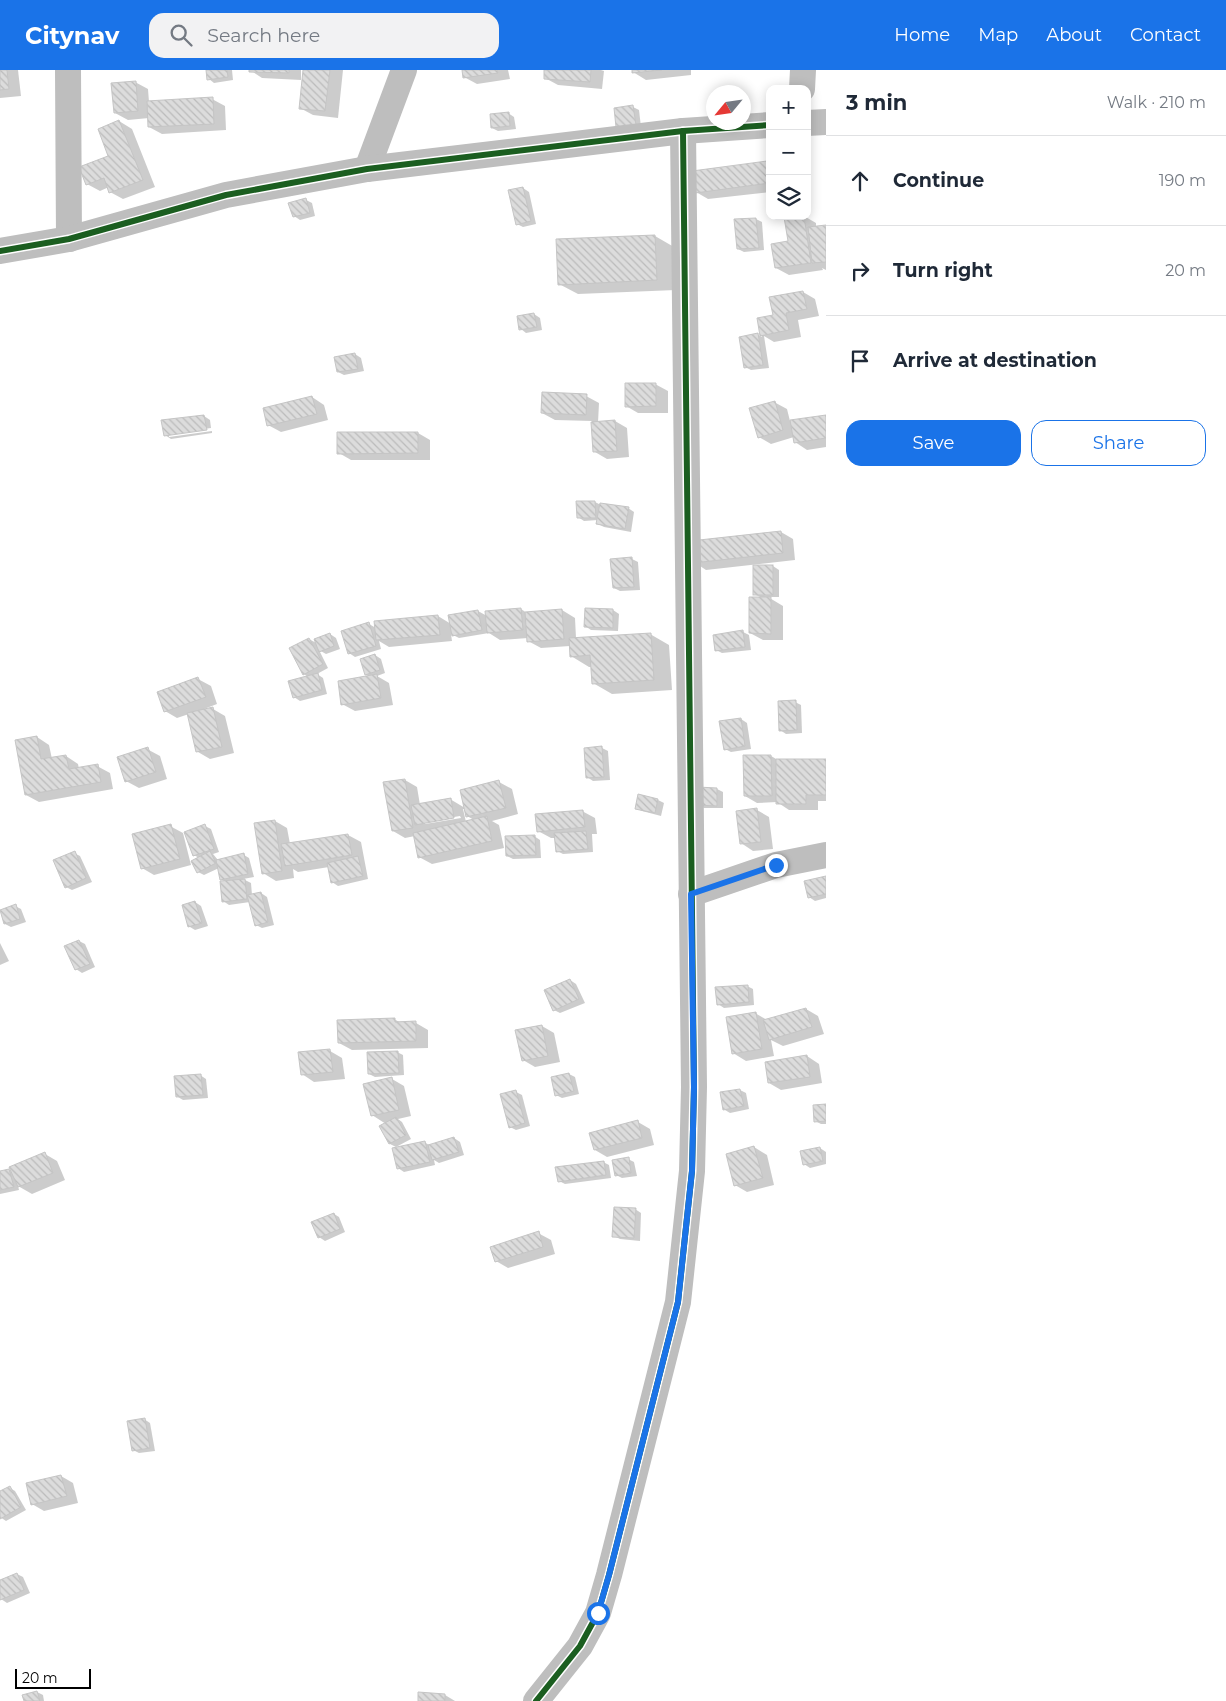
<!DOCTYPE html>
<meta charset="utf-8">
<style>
:root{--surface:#fff;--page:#f2f2f3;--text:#1f2937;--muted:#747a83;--line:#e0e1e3;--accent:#1a73e8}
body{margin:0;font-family:Montserrat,sans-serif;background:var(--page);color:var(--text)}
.controls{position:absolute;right:15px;top:15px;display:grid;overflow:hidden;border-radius:10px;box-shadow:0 2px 12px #0003}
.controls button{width:45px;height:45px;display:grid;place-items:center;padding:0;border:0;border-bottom:1px solid var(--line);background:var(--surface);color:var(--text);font:25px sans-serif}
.compass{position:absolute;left:706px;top:15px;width:45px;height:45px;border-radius:50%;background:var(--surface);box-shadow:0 2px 12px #0003;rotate:241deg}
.scale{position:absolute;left:15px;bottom:12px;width:76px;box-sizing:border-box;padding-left:5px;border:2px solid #000;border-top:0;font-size:14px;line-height:18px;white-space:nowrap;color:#000;-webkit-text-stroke:4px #fff;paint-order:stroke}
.stop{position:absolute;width:15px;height:15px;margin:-11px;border:4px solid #1a73e8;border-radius:50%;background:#fff}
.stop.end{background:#1a73e8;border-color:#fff;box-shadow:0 1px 5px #0008}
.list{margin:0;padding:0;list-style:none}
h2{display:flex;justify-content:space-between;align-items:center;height:65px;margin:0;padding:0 20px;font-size:21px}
h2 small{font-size:16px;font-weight:400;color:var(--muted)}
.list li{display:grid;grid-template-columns:32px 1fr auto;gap:15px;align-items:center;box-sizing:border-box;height:90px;padding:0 20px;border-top:1px solid var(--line)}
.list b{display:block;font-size:19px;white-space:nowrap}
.list em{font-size:16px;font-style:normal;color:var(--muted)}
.actions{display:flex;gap:10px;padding:15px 20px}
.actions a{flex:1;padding:11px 0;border:1px solid var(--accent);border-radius:15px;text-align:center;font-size:18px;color:var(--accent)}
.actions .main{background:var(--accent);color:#fff}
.icon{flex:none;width:28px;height:28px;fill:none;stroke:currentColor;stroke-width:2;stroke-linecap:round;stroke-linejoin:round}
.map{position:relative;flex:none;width:826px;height:1631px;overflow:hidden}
header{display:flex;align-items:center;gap:30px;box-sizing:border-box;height:70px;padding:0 25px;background:var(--accent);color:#fff}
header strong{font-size:24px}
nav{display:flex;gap:28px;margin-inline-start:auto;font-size:18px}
.search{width:350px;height:45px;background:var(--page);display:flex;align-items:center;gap:12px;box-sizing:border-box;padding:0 18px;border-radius:15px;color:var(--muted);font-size:19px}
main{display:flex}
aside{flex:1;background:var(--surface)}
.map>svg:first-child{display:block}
.shadow{fill:#0003;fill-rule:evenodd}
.building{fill:url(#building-back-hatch);stroke:#c5c5c5}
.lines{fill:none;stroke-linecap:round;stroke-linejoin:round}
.minor{stroke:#bebebe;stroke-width:26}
.cycleway-casing{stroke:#fff;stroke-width:9}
.cycleway{stroke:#1b5e20;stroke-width:6}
.route{stroke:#1a73e8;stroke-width:6}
</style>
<header>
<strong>Citynav</strong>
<div class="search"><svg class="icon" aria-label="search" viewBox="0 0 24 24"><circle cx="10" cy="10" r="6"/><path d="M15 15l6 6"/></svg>Search here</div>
<nav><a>Home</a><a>Map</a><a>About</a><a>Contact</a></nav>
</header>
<main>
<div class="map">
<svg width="826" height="1631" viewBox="0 0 826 1631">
<defs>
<pattern id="building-back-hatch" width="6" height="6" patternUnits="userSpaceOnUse" patternTransform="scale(1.25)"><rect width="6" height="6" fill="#dcdcdc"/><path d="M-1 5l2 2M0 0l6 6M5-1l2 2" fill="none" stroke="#bbb"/></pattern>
</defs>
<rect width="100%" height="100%" fill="#fff"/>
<g class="shadow">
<path d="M0 0H18L21 26 0 28Z"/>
<path d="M207 0H232L233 10 214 13 209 9Z"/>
<path d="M250 0H301V10L262 8Z"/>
<path d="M304 0H343L338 48 313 45 300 38Z"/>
<path d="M463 0H508L510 9 477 14 464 7Z"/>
<path d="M546 0H601L604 1 602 19 558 15 545 8Z"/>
<path d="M633 0H691V5L646 10 633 2Z"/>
<path d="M135 12 148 19 149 32 212 29 225 36 226 60 162 64 149 57V48L128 50 115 43Z"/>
<path d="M633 37 639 40 641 57 624 59Z"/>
<path d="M508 43 514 47 516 59 498 61 492 58Z"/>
<path d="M119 51 132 59 155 117 123 129 110 122 109 117 100 121 87 114 110 86Z"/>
<path d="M767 92 770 94V122L708 129 696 122Z"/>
<path d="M523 118 529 122 536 154 523 157 517 154Z"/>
<path d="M306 130 312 133 315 146 300 150 294 146Z"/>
<path d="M798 146H804L816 153V157L826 156V200L822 198 823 200 789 205 776 198 789 172Z"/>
<path d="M756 149 762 152 764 180 744 182 738 179Z"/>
<path d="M655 166 674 177 676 220 578 224 559 214 557 171Z"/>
<path d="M803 222 815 229 819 246 798 250 801 267 774 272 764 266 769 298 751 300 745 297 758 265 762 267 758 249 774 246Z"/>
<path d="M534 244 540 248 542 260 526 263 521 259Z"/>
<path d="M355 284 361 288 364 301 344 305 338 302Z"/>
<path d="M655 314 668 321V343H638L626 336Z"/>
<path d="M586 326 599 333 598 353 615 351 627 358 629 387 607 389 595 382 592 351 555 350 542 343Z"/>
<path d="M312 327 324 335 328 350 281 362 268 355Z"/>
<path d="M774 332 787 339 790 351 826 346V377L807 380 795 372 794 367 771 374 759 367Z"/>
<path d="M204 346 210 350 211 358 169 364V367L212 361V363L171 369 165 365Z"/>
<path d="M418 363 430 370V390H351L339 383Z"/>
<path d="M595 432 601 435 628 438 634 442 631 462 604 457 598 454V450L584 451 578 447Z"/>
<path d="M781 462 793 469 795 490 706 500 694 492Z"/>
<path d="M632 489 638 492 640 520 620 521 614 518Z"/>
<path d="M773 496 779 500V527H768L783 536V570H763L750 563 762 528 754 524Z"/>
<path d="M521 539 527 543 562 540 575 548 576 568 650 564 669 575 672 620 612 624 593 613 592 597H589L571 586 570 576 541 578 528 571V568L500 570 489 563 459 568 451 564 452 571 389 577 379 571 381 579 355 587 349 583 369 554 376 558 438 546 451 554 478 541 487 546Z"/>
<path d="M613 540 619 544 618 561 591 560 585 556Z"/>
<path d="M743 562 749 565 751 580 722 583 716 580Z"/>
<path d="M330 564 336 568 340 579 326 584 319 580 328 598 317 604 323 608 327 624 300 631 294 627 308 607 304 604 309 569 318 574Z"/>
<path d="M375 585 381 589 385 603 377 606 389 613 393 635 355 641 342 634 370 607 366 604Z"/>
<path d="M198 609 211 616 217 634 204 639 205 641 213 639 225 646 234 683 210 689 198 682 189 644 177 648 165 641Z"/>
<path d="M795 632 801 635 802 663 786 664 780 660Z"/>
<path d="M741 649 747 653 751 679 731 682 725 679Z"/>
<path d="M37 667 49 675 52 689 66 686 78 694 79 699 97 696 110 703 113 719 39 732 26 725Z"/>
<path d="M602 678 608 681 610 710 593 711 587 707Z"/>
<path d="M147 679 160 686 167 709 139 718 126 711Z"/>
<path d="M771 686 778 690H826V731H818V740H789L777 732 757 733 745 726Z"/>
<path d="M405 710 417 717 420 735 450 729 465 738 499 712 512 719 518 744 492 751 499 755 504 778 432 794 419 787 415 766 405 768 393 761ZM463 739H465L467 746 474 750 466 752ZM460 746 461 748 425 754V752Z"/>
<path d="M698 719H717L723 722V738H704L698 735Z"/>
<path d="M639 726 658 730 664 733 661 746 642 741 636 738Z"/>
<path d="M757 740 769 747 773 779 753 781 741 773Z"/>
<path d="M582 741 595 748 597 764H592L593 782 563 784 557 781 556 768H551L538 761Z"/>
<path d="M275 751 287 758 290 774 348 765 361 772 368 809 338 816 332 812 329 797 298 802 293 799 294 808 276 811 263 803Z"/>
<path d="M170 756 183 763 191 795 154 805 142 798Z"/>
<path d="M205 756 211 759 219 782 213 784 218 790 244 785 249 788 254 807 243 809 251 813 252 825 261 823 267 827 274 855 262 858 256 855 250 832 229 835 223 831 226 812 221 809 219 798 204 805 198 802 199 788 194 785Z"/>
<path d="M534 766 540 770 541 788 513 789 507 786Z"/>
<path d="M74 783 80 786 92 812 72 820 66 817Z"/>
<path d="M826 807V828L815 831 809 827Z"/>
<path d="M195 832 201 836 208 856 195 860 190 857Z"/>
<path d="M15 836 21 839 26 852 11 857 5 854Z"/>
<path d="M79 871 85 874 95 897 82 903 76 899Z"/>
<path d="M0 873 9 891 0 895Z"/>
<path d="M570 910 576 914 585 933 560 943 554 940Z"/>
<path d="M747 916 753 919 754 935 724 938 718 934Z"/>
<path d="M806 939 818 946 824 964 783 976 771 970 774 986 746 991 733 983 755 943 767 950Z"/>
<path d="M394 949 401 953H416L428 960V978L352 980 339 973Z"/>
<path d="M542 956 554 963 560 992 535 997 523 990Z"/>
<path d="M330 981 342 988 345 1009 314 1012 302 1004Z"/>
<path d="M397 982 403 985 404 1005 375 1007 369 1004Z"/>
<path d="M807 986 819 994 822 1013 781 1020 769 1013Z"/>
<path d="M569 1004 575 1007 579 1024 562 1028 556 1025Z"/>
<path d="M200 1005 206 1009 208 1028 183 1030 178 1027Z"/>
<path d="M392 1009 404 1016 411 1046 398 1049 402 1052 411 1069 396 1077 390 1074 386 1054 372 1045Z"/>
<path d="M740 1020 746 1023 749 1039 730 1043 725 1040Z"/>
<path d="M516 1022 522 1025 530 1056 516 1060 510 1057Z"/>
<path d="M826 1035V1054H821L815 1051Z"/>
<path d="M638 1052 650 1059 654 1075 607 1087 595 1080Z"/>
<path d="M454 1068 460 1072 464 1085 439 1093 434 1090 435 1095 404 1102 398 1098 424 1072 431 1076Z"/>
<path d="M754 1077 767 1085 774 1115 747 1122 735 1115Z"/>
<path d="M820 1078 826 1082V1094L810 1098 804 1094Z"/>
<path d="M45 1084 57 1091 65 1110 32 1124 18 1116 19 1120 0 1124V1102L9 1100 13 1103Z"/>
<path d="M628 1089 634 1092 637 1106 622 1108 616 1105Z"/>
<path d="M603 1092 609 1095 611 1108 565 1114 559 1111Z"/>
<path d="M635 1139 641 1143 640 1171 620 1169 614 1166Z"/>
<path d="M334 1144 339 1147 345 1162 325 1171 319 1167Z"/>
<path d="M538 1163 551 1170 555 1184 508 1198 496 1191Z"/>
<path d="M144 1349 150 1353 155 1381 139 1383 133 1380Z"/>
<path d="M61 1406 73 1413 78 1433 44 1441 32 1434Z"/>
<path d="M10 1418 15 1421 26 1440 6 1451 0 1447V1423Z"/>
<path d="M17 1504 23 1507 30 1523 7 1533 1 1529 0 1526V1511Z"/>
<path d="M37 1622 43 1625 44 1631H25Z"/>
<path d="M445 1625 455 1631H419Z"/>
</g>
<g class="building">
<path d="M0 0H7L9 19 0 20Z"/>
<path d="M206 0H227L228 7 207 10Z"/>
<path d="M249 0H289V3L249 2Z"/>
<path d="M303 0H330L325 41 299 39Z"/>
<path d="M462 0H497L498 3 463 8Z"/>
<path d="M544 0H591L590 12 544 9Z"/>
<path d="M632 0H662L632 3Z"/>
<path d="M136 11 138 41 114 43 111 13Z"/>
<path d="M213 27 214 54 148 57 147 31Z"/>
<path d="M633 35 636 55 616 57 614 38Z"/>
<path d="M509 42 510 56 491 58 490 44Z"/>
<path d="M119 50 143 110 109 123 104 108 86 115 79 97 108 86 98 59Z"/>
<path d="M767 91 770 113 695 123 692 101Z"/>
<path d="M523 117 531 151 516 155 508 120Z"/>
<path d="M306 128 310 143 293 147 288 133Z"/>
<path d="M791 146H804L811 193 775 198 771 174 788 171 784 147Z"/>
<path d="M756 148 759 178 737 179 734 149Z"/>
<path d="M826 155V192L812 193 808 157Z"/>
<path d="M655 165 657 210 558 215 556 169Z"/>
<path d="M803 221 807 239 786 243 789 260 760 266 757 248 773 245 769 227Z"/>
<path d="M534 243 537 257 519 260 517 246Z"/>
<path d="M758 263 763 295 744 298 739 267Z"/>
<path d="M355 283 358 299 337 302 334 287Z"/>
<path d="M625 313H656V336L625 337Z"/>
<path d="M542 322 587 324 586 345 541 343Z"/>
<path d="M312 326 317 344 267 356 263 338Z"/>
<path d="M775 331 783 360 758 368 749 338Z"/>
<path d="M204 345 207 360 164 366 161 350Z"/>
<path d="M826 345V368L794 373 790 350Z"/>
<path d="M615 350 617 381 593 382 591 352Z"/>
<path d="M337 362H418V383L337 384Z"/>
<path d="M576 431H595L596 448H577Z"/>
<path d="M600 433 629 437 625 459 596 454Z"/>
<path d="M781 461 783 483 693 493 690 471Z"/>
<path d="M632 487 634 517 613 518 610 489Z"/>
<rect x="753" y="495" width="20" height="30"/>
<path d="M749 527H771V564L749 563Z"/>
<path d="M521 538 523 560 487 563 485 541Z"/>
<path d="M585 538 613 539V558L584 557Z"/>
<path d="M562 539 564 569 527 572 525 542Z"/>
<path d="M478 540 482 560 452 566 448 545Z"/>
<path d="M438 545 440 565 376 570 374 551Z"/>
<path d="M369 552 376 576 348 584 341 561Z"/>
<path d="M743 560 745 577 715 581 713 565Z"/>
<path d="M330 563 334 576 319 582 314 569Z"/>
<path d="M651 563 654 610 592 614 590 585 570 587 569 568Z"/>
<path d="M309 568 323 594 303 605 289 578Z"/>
<path d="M375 584 380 600 365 605 360 589Z"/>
<path d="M318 603 322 620 293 628 288 611Z"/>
<path d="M377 604 381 628 341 635 338 611Z"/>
<path d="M198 607 206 627 164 642 157 622Z"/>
<path d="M796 630 797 660 779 661 778 631Z"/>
<path d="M213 637 222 677 196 682 187 643Z"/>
<path d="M741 648 745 676 724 680 719 651Z"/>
<path d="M37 666 41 689 66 685 69 699 98 694 101 712 25 725 15 670Z"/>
<path d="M602 676 604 707 586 708 584 678Z"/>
<path d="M148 677 156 702 125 712 117 687Z"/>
<path d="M743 685H771L772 726H744Z"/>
<path d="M776 689H826V725H806V734H776Z"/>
<path d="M405 709 413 758 392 761 383 712Z"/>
<path d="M499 710 506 738 466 747 460 720Z"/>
<path d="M697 717 717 718V736L697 735Z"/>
<path d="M638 724 658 729 655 743 635 739Z"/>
<path d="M451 728 454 748 415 755 411 735Z"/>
<path d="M757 738 761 772 740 774 736 741Z"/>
<path d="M583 740 585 757 537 762 535 744Z"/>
<path d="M487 746 492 771 418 788 413 763Z"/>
<path d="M275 750 282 801 262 804 254 753Z"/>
<path d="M171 754 180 789 141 799 132 764Z"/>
<path d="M205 754 214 779 193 786 184 762Z"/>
<path d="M586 761 588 779 556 782 554 763Z"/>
<path d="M348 764 352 785 285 796 281 774Z"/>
<path d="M535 765 536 785 506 786 505 766Z"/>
<path d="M75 781 86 808 65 818 53 790Z"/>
<path d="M210 781 216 793 197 803 191 791Z"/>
<path d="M244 783 248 804 220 810 216 790Z"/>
<path d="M358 786 363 806 331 813 327 793Z"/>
<path d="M826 806V824L808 828 804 811Z"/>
<path d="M245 809 247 829 222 832 220 811Z"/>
<path d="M261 822 268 852 255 856 247 825Z"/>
<path d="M195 831 202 853 188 857 182 835Z"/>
<path d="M16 834 20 849 4 854 0 840Z"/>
<path d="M79 870 90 894 75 900 64 876Z"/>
<path d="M570 909 579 929 553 941 544 920Z"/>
<path d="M748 915 749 932 717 935 715 917Z"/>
<path d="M806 938 812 957 769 970 763 950Z"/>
<path d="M756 942 762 979 732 984 726 947Z"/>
<path d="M395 948V952L416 951V971L338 973 337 950Z"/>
<path d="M542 955 548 986 522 991 515 960Z"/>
<path d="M330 979 333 1002 301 1005 298 982Z"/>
<path d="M398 981 399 1003 368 1004 367 982Z"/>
<path d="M807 985 810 1007 768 1013 765 992Z"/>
<path d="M569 1003 574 1021 555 1026 551 1007Z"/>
<path d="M201 1004 203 1025 176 1027 174 1006Z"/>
<path d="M392 1007 399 1040 371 1046 363 1014Z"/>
<path d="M740 1019 744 1036 723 1040 720 1022Z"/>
<path d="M516 1020 525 1053 509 1058 500 1024Z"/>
<path d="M826 1034V1051L814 1052 813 1035Z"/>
<path d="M396 1047 406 1065 389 1074 379 1056Z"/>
<path d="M638 1050 642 1068 594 1080 589 1063Z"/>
<path d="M454 1067 459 1082 432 1090 428 1075Z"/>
<path d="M425 1071 430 1092 397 1099 392 1078Z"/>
<path d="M754 1076 763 1108 734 1116 726 1084Z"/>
<path d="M820 1077 823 1091 803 1095 800 1081Z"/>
<path d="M45 1082 53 1103 18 1117 9 1097Z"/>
<path d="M629 1087 631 1103 615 1106 612 1090Z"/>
<path d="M604 1091 606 1105 558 1112 555 1097Z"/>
<path d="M9 1099 14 1117 0 1120V1101Z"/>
<path d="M614 1137 636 1138 634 1168 612 1167Z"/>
<path d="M334 1143 340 1159 318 1168 311 1152Z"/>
<path d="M539 1161 543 1177 495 1192 490 1177Z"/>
<path d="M145 1348 150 1378 132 1381 127 1351Z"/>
<path d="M61 1405 67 1426 31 1435 26 1413Z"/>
<path d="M10 1416 21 1437 0 1449V1421Z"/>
<path d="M17 1503 24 1520 0 1530V1510Z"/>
<path d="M37 1621 40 1631H24L22 1625Z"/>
<path d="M418 1622 445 1624V1631H418Z"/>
</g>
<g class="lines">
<g class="minor">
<path d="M68 0 69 169"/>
<path d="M802 19 803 0"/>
<path d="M807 53 826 52"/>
<path d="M367 99 404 0"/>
<path d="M0 181 69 169 226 125 367 99 683 61 770 55"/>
<path d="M691 824 776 795 826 785"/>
<path d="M536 1631 580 1576 598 1543 609 1505 678 1232 692 1101 694 1017 683 61"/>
</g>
<g class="cycleway-casing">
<g id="cycleway">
<path d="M0 181 69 169 226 125 367 99 683 61 770 55"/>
<path d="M536 1631 580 1576 598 1543 609 1505 678 1232 692 1101 694 1017 683 61"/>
</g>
</g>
<use href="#cycleway" class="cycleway"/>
</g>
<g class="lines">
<path class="route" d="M598 1543 609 1505 678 1232 692 1101 694 1017 691 824 776 795"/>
</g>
</svg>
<div class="controls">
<button>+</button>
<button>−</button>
<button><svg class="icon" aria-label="layers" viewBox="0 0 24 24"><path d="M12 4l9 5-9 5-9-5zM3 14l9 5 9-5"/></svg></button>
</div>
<svg class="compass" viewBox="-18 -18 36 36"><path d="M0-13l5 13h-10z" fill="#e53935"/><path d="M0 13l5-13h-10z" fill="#747a83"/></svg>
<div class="scale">20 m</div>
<div class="stop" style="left:598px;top:1543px"></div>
<div class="stop end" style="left:776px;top:795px"></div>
</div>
<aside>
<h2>3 min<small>Walk · 210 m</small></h2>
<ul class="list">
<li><svg class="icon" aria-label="ahead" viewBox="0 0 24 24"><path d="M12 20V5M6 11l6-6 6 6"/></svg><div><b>Continue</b></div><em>190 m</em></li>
<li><svg class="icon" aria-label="right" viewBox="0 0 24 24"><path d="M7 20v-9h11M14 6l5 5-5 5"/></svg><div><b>Turn right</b></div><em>20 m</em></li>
<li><svg class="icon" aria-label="arrive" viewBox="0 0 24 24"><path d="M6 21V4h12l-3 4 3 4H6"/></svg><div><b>Arrive at destination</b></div></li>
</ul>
<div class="actions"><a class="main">Save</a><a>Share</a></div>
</aside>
</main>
